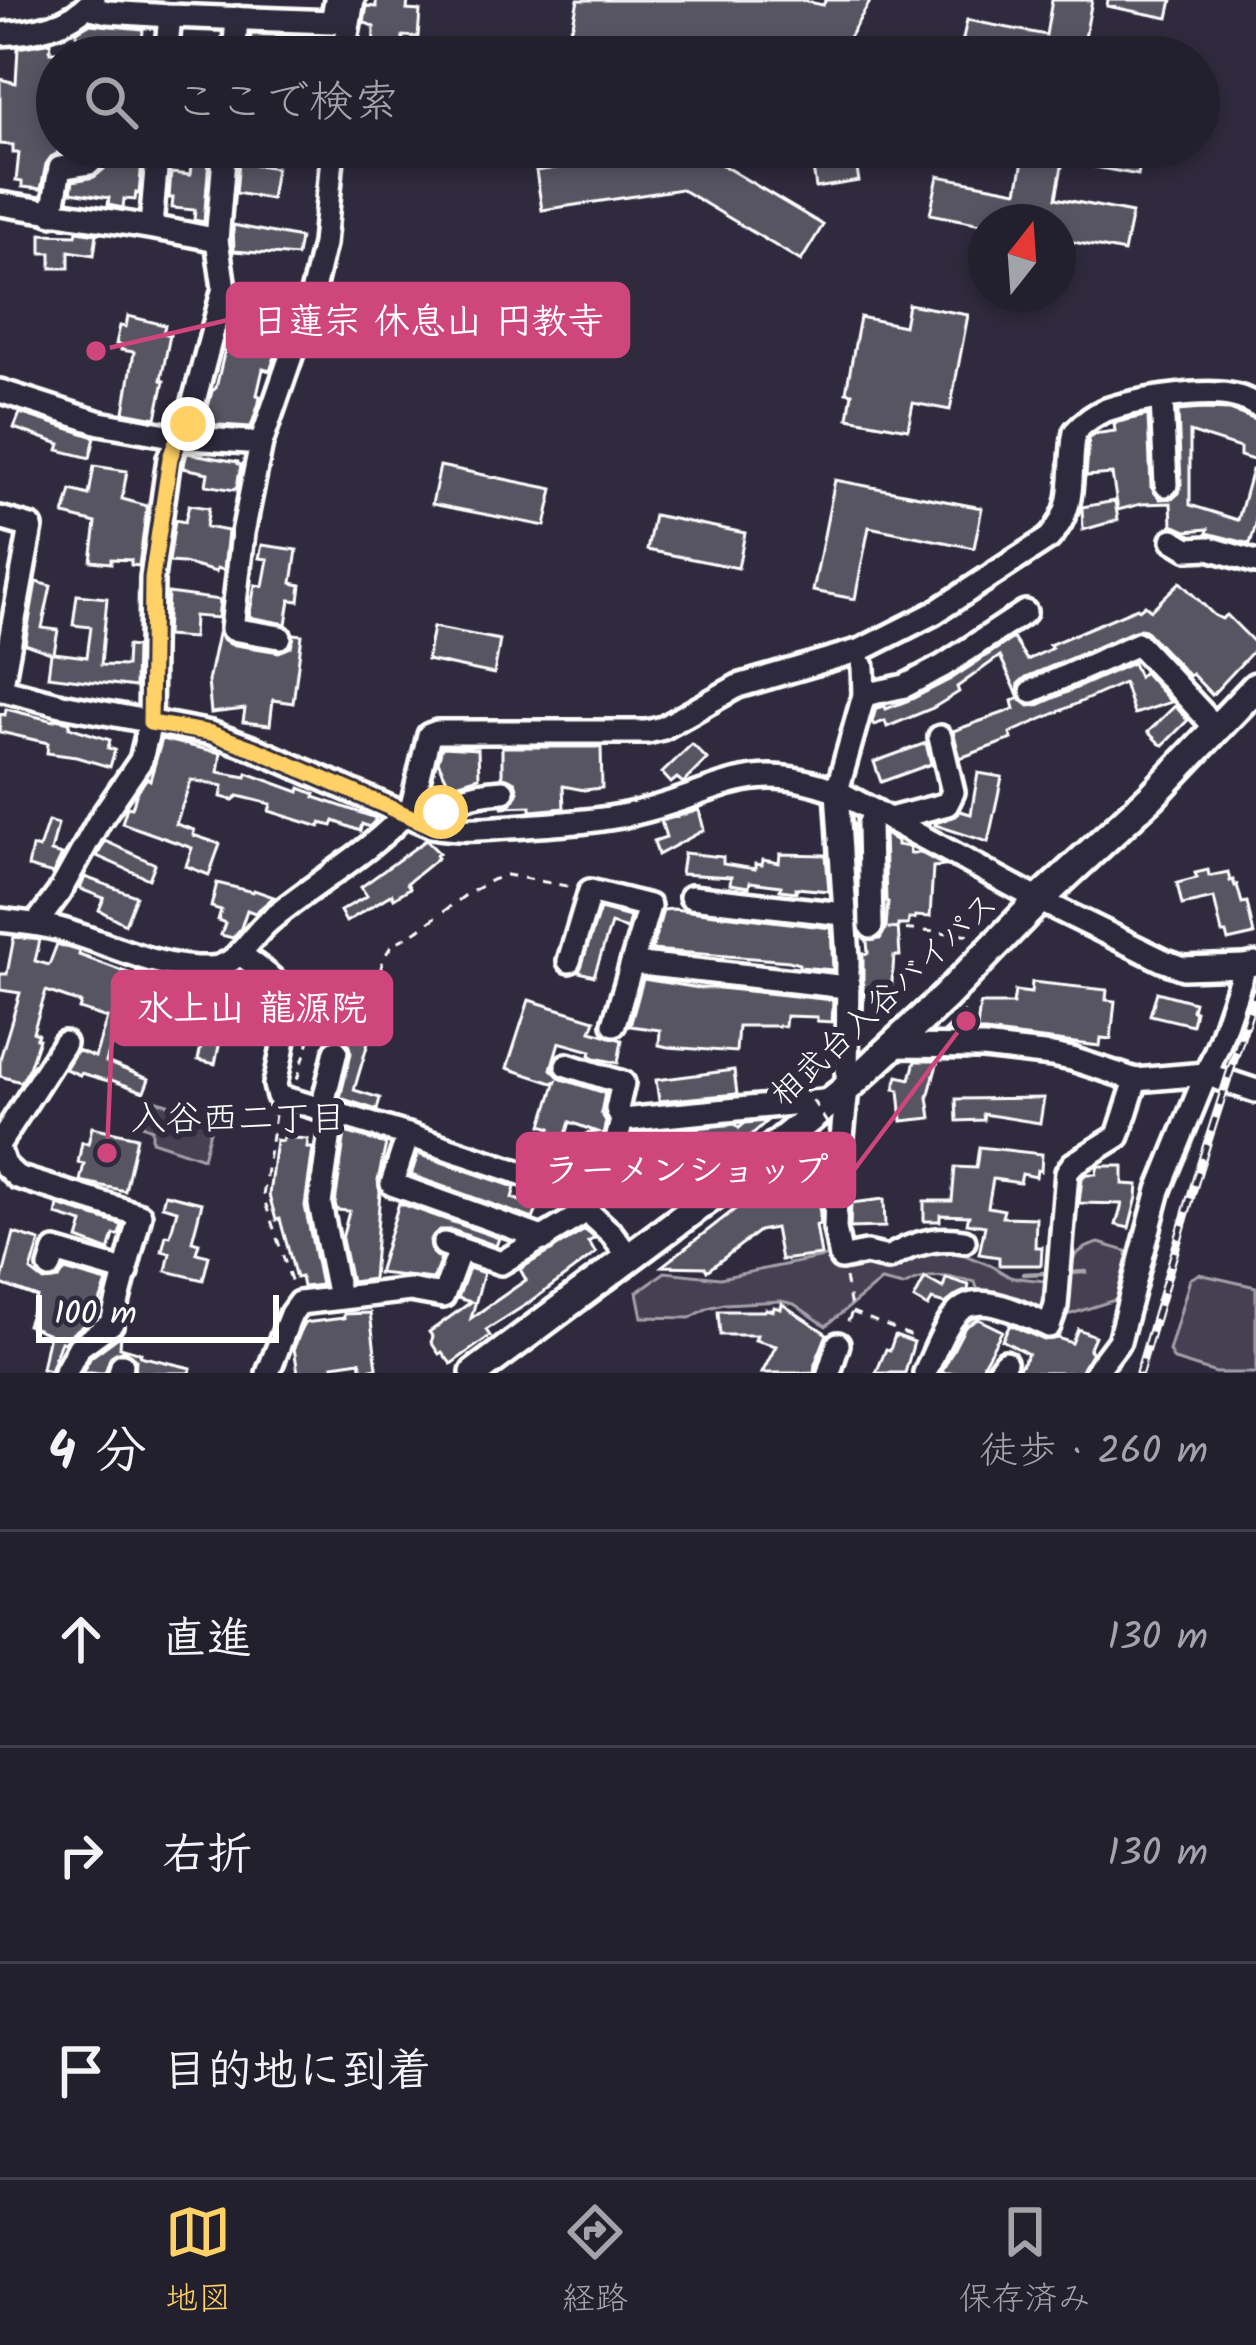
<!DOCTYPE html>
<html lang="ja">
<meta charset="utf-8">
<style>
:root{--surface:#23202e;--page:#2b2836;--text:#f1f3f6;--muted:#a3a3aa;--line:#403e4a;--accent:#ffd166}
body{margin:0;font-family:Kalam,"Klee One",sans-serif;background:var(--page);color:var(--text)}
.compass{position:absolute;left:968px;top:204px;width:108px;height:108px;border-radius:50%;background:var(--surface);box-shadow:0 6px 18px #0003;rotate:17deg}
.scale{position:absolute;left:36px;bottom:30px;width:243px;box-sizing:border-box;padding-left:12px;border:6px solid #fff;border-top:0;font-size:33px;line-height:42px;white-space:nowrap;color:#fff;-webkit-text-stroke:9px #2f2a3d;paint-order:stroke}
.stop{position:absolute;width:36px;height:36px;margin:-27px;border:9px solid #ffd166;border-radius:50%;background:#fff}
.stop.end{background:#ffd166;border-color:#fff;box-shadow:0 3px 12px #0008}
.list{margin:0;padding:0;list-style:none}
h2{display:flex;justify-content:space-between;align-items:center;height:156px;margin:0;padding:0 48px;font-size:51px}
h2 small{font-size:39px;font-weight:400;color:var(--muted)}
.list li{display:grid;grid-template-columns:78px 1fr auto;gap:36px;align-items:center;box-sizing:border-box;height:216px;padding:0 48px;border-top:3px solid var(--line)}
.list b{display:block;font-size:45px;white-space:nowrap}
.list em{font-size:39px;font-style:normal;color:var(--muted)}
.icon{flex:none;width:66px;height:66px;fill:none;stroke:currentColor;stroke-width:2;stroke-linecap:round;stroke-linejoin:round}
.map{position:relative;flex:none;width:1256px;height:1373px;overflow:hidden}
.search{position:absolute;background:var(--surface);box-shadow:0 6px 18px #0003;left:36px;right:36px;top:36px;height:132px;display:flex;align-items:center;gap:30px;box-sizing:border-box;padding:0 42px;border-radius:66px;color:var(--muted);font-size:45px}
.sheet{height:804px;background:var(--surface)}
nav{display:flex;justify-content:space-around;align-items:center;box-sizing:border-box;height:168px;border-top:3px solid var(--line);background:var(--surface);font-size:33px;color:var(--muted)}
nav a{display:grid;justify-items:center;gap:6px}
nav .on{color:var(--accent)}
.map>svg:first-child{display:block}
.green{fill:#464152;stroke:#a2a0a8;stroke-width:3}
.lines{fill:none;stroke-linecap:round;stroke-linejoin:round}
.stream{stroke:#a7a6ad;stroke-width:4.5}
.building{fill:#595564;stroke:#fff;stroke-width:3}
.minor-casing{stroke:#fff;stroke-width:30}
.major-casing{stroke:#fff;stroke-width:36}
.path{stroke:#fff;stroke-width:3;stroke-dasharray:9 9;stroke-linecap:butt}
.minor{stroke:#2f2a3d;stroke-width:21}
.major{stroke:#2f2a3d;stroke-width:27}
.rail-casing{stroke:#fff;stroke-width:9}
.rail{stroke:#2f2a3d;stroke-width:4.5;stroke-dasharray:14;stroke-linecap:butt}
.path-bridge{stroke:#fff;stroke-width:3;stroke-dasharray:9 9;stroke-linecap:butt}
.route{stroke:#ffd166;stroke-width:15}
.labels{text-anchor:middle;stroke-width:12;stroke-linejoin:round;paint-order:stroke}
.street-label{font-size:33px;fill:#fff;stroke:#2f2a3d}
.neighbourhood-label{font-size:36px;fill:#fff;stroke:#2f2a3d}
.leader{fill:none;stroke:#ce467c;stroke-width:4.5}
.callout-dot{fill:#ce467c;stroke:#2f2a3d;stroke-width:4.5}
.callout{fill:#ce467c;stroke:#ce467c;stroke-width:4.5}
.callout-label{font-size:36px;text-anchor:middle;font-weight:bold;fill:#fff}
</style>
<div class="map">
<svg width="1256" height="1373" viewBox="0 0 1256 1373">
<rect width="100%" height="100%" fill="#2f2a3d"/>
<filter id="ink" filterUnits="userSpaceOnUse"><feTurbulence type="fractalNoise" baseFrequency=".00833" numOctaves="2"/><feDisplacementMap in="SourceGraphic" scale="24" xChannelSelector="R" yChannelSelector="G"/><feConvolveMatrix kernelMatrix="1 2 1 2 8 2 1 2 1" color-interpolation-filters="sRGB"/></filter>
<g filter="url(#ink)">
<g class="green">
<path d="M152 1099 213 1119 203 1158 152 1141V1129L142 1125Z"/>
<path d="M1099 1243 1126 1251 1135 1263 1124 1297 1071 1314 1040 1313 979 1294 975 1282C949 1276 928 1272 903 1286L881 1281 826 1326 794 1304 781 1301 724 1304 708 1308 690 1318 642 1317 637 1292 665 1272 720 1278 863 1249 943 1246 992 1266 1010 1277 1062 1283C1072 1259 1073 1250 1099 1243Z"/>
<path d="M1199 1274 1256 1287V1373H1216L1174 1360 1169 1351 1190 1279Z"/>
</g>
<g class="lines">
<g class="stream">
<path d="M1068 1273 1086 1272"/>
<path d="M1023 1274 1046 1273"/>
</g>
</g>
<g class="building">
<path d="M376 0H408L407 10 420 11 418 37 403 36 402 57H373L374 27 364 22 367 6 376 7Z"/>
<path d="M578 0H799L823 5 826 0H871L847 41 844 57H553L573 24Z"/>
<path d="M1052 0H1092L1084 43 1125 51 1124 57H959L967 20 1046 35Z"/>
<path d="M1108 0H1172L1168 18 1107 6Z"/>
<path d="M89 24 143 29 141 57H76L77 31Z"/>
<path d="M251 34 331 37 328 57H259V54L249 53Z"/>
<path d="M51 42 50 52H57L58 153 51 157 46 164 41 189 22 187V182L16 181 19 153H13V145L0 144V79L16 83 18 48Z"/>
<path d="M97 147 143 149 139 194 136 193 135 200 124 199 123 208 108 205 109 198 71 192 73 181 94 177 104 169V159Z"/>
<path d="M193 147H210L204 222 194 220 195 210 172 208 173 198H169L171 173 190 175Z"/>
<path d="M668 147H709L707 156 823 225 801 261 681 189 542 210 536 171 668 151Z"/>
<path d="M810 147H853L859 181 816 188Z"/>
<path d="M1026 147H1143L1138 175 1063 161 1056 198 1132 213 1124 252 1058 239V222H986V225L930 214 938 176 1017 191Z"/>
<path d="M239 162 276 168 271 199 236 193Z"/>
<path d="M233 225 300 238 297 256 234 251Z"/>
<path d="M77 231 97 234 94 255 69 251V268H51V253H41V234L76 235Z"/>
<path d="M236 302 260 307 259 313 288 320 270 371 263 369 257 395 260 396 259 403 251 427 204 424 212 391 216 388Z"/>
<path d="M908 304 968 315 950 410 913 403 908 429 848 418 852 393 846 392 860 317 904 326Z"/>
<path d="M128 316 165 325 163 333 170 335 161 380 164 381 156 418 124 412 134 352 121 350 122 345 116 344 120 326 126 327Z"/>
<path d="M1202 409 1230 410 1256 420V461L1240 456V448L1190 432V505L1238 520 1252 470 1256 471V524L1250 544 1207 533 1208 529 1186 531 1172 525 1171 503 1141 504 1118 510 1112 474 1086 476 1089 439 1094 434 1115 431 1114 423 1148 415 1151 487 1160 499 1173 498 1179 493 1181 484 1178 411Z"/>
<path d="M20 413 95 437 90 458 58 450 60 444 14 428Z"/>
<path d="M187 453 238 462V464L241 465 237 487 234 490 206 485 208 473 183 468Z"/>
<path d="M94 466 127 471 122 499 147 506 139 566 131 565V560L111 559V563L91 561 96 523 64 515 71 490 89 495Z"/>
<path d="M440 466 553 489 545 526 432 504Z"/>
<path d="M835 480 982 508 974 548 869 527 855 599 813 591Z"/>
<path d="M1115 501 1118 520 1083 530 1082 507Z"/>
<path d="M189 505 209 508 206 527 228 531 224 570 217 568 216 572 183 563 169 562 175 520 185 522Z"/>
<path d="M654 515 745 533 738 568 647 550Z"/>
<path d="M262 545 297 550 292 583 301 585 299 601 290 600 286 624 249 617 255 585 263 586 268 559 259 558Z"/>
<path d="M36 582 51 586 42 628 58 630 54 653 87 657 91 627 73 625 77 595 107 598 101 665 126 666 127 646 136 647 135 687 48 676 51 653 25 644Z"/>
<path d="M1180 582 1214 615 1222 619 1227 615 1256 644V648L1212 695 1192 674 1189 676 1145 630 1140 629 1026 677 1019 683 1018 695 1000 656 957 687 959 692 933 708 887 727 885 721 874 725 872 722 876 708 885 706 886 709 912 699 951 679 1013 638 1027 660 1052 648 1049 645 1137 608 1139 610 1145 605 1151 610Z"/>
<path d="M168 593 220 600 218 618 194 616 193 638 166 636Z"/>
<path d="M433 627 500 640 494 674 427 660Z"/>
<path d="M218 634 230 644 279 652 291 647 294 634 302 635 293 703 273 700 270 725 243 722 245 709 211 713 208 681Z"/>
<path d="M1133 663 1139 677 1144 672 1171 702 1134 714 1124 683 1010 733 1012 739 960 758 953 731 1014 709 1012 701 1019 698 1029 706 1038 705Z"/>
<path d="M1175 706 1188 720 1163 745 1160 744 1148 732Z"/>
<path d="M6 709 54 721 55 719 70 722 69 727 110 740 108 748 115 750 110 767 76 757 47 753 48 743 0 732V714L5 715Z"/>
<path d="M162 739 221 753 218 772 246 777 247 773 299 792 300 788 315 794 314 797 376 818 374 822 369 827 362 824 360 831 334 821 332 826 321 823 320 827 269 811 271 804 238 796 233 800 221 797 223 786 191 780 176 824 194 830 193 835 220 844 209 875 186 866 192 848 122 823 127 807 132 808 137 792 147 778 150 780Z"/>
<path d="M926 743 931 764 881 782 874 762Z"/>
<path d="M692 744 707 759 683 783 677 778 671 783 662 773Z"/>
<path d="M442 747 478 749 479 777 450 786 438 762Z"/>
<path d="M502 747H601L602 788 584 790 563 786 564 808 531 811V806L501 807 512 803 518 791 515 782 502 776Z"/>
<path d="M978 773 1002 777 988 842 935 825V823L956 816 960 811 971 814Z"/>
<path d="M699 810 704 830 658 855 654 841 666 837 661 821Z"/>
<path d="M48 821 58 824 51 852 62 855 53 874 28 867 32 847 39 849Z"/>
<path d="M884 833 897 841V845L910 847V853H921L945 866 933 867 930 917 915 916V919H909L908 925H898L900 956H894L891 995 864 993 863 1019V954L868 953 867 941 880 939 886 928 888 902 886 901Z"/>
<path d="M426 840 439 853 436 855 438 858 407 883 410 888 394 898 392 894 346 922 340 911 367 896 361 887Z"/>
<path d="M105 841 155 864 149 879 97 856Z"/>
<path d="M684 853 723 857V864L755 869V864L762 865 763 860 779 863 780 854 826 855 829 891 796 888V892L780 890 781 886 750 882 749 887 730 884 731 877 681 874Z"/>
<path d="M1208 870 1209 876 1228 872 1230 881 1233 880 1235 886 1237 885 1242 903 1247 902 1254 935 1228 941 1226 933H1222L1214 898 1182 905 1177 883 1197 878 1195 873Z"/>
<path d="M85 877 136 896 125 924 99 910 104 898 80 889Z"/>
<path d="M217 883 253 892 254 890 274 897 255 913 247 910 241 928 233 938 221 935 225 923 218 920 221 910 211 907Z"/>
<path d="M600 909 630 917 627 929 611 924 594 976 579 972Z"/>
<path d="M673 909 831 928 833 970 799 967V964L789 961 652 950 663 910Z"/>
<path d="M14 937 40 940 35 961 49 965 57 944 80 951 79 955 136 976 137 971 177 981 211 983 209 1005 155 997 143 1035 121 1029 118 1040 113 1039 106 1062 149 1079 144 1092 109 1079 108 1081 81 1073 80 1075 65 1069 77 1050 95 1057 107 1018 79 1009 81 1003 46 991 33 1032 38 1034 36 1038 39 1039 28 1071 21 1082 0 1076V1059L20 993 0 990V974H7Z"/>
<path d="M643 979 699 988H719L833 1000 832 1022 817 1021V1017L786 1016 785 1026H738L736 1052 668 1047 659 1045 660 1030 630 1026Z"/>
<path d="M1032 982 1107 990 1106 1000 1115 1001 1111 1039 1101 1038 1100 1046 985 1032H944L964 1013 977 1028 980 1004H1013L1015 991 1031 993Z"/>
<path d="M1157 992 1194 1002 1192 1010 1195 1011 1192 1025 1150 1015Z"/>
<path d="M529 1000 595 1020 591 1031 622 1040 618 1063 595 1058 590 1055 591 1051 559 1042 553 1062 551 1069 561 1079 605 1093 601 1113 606 1121 602 1139 585 1134 597 1132 570 1122 559 1157 595 1167 587 1180 539 1163 551 1128 542 1125 556 1081 552 1083 507 1068Z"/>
<path d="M208 1015 225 1019 215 1064 198 1060Z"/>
<path d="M340 1025 371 1033 354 1090 380 1098 377 1110 340 1098 351 1053 347 1041 337 1036Z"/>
<path d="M915 1061H938L928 1097 931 1118 902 1121 899 1090 894 1089 898 1076 910 1079Z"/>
<path d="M734 1070 737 1094 659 1101 656 1080Z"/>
<path d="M1044 1098 1040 1123 983 1114 984 1120 957 1121 956 1099Z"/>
<path d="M767 1121 731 1153 704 1156 725 1140 641 1148 637 1162 628 1159 634 1134 736 1124 739 1128 745 1123Z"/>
<path d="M92 1127 137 1137 125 1191 80 1181 84 1164 78 1163 82 1142 88 1144Z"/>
<path d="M345 1132 386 1144 378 1180 380 1192 373 1279 351 1282 342 1239 349 1211 337 1210 335 1204Z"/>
<path d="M283 1137 308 1139 307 1148H313L305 1206 321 1285 303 1287 301 1277 296 1278 280 1219 276 1220 269 1195 276 1140 282 1141Z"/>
<path d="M816 1147H826L823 1176 816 1177 814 1181 820 1213V1224L816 1225 821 1255 781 1260 775 1228 759 1231 707 1271 705 1267 662 1266 757 1192 772 1189 770 1181 790 1173 789 1168 804 1165 805 1156Z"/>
<path d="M979 1147 1042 1154 1041 1171 1037 1170 1036 1177 1022 1174 1020 1183 993 1179 988 1207 1004 1210 1002 1217 1036 1218 1035 1247H1042L1041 1265H999V1257L979 1254 985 1226 967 1223 969 1216 940 1215V1221H924V1201H952L955 1167 976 1168Z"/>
<path d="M418 1154 515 1187 512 1198 538 1207 533 1219 411 1175Z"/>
<path d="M1098 1166H1123V1184L1138 1185 1137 1197 1129 1228 1116 1225 1122 1204 1079 1203 1082 1178 1086 1174H1096Z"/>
<path d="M165 1194 202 1203 192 1241 199 1243 196 1253 209 1256 203 1280 166 1271 170 1253 162 1251 166 1235 170 1236 177 1210 162 1206Z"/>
<path d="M884 1199 885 1227 850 1228 851 1203Z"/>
<path d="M399 1203 499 1238 496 1246 452 1230H440L430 1240 432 1253 441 1259 433 1279 378 1273Z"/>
<path d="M58 1205 122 1225 119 1235H114L109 1251 78 1239 83 1223 56 1215Z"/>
<path d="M585 1230 595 1238 588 1242 596 1253 532 1301 486 1330 490 1336 451 1364 442 1352 439 1354 431 1342 433 1337 429 1332 471 1302 458 1298 469 1268 484 1273 471 1318 526 1280 520 1269Z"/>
<path d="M14 1233 40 1241 31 1271 44 1281 59 1279 65 1270 107 1282 95 1317 70 1335 64 1343 61 1342 50 1371 42 1369 49 1334 27 1325 37 1297 1 1284Z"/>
<path d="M925 1278 943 1288 946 1278 969 1285 968 1290 958 1294 945 1304 932 1300 928 1307 914 1299Z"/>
<path d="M782 1304 827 1334 815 1364 814 1373H762L776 1346 755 1340 757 1335H720L718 1311H764L765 1309 773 1311 774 1307 781 1309Z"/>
<path d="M370 1313 377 1368 362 1371 360 1361 333 1365V1373H298L294 1348 304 1323 344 1318V1314Z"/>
<path d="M978 1319 1002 1331 984 1363 982 1373H941L965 1327Z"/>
<path d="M1010 1325 1044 1340 1058 1338 1072 1343 1078 1329 1095 1336 1089 1350 1092 1352 1080 1373H1016L1028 1354 1002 1340Z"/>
<path d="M121 1335 120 1347 141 1353 140 1356 144 1357 191 1368 190 1373H135L136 1360 124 1350 111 1356 105 1373H82L91 1357Z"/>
<path d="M895 1335 914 1342 905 1373H876L886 1349 890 1350Z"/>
</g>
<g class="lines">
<g class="minor-casing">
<g id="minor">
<path d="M87 7 108 12 170 16 332 22 336 0"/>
<path d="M0 34C34 32 69 27 93 0"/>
<path d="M166 57 170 16"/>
<path d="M234 57 237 18"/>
<path d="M343 57 353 0"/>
<path d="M0 204C72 216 145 224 217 240"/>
<path d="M52 214 60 168 90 163"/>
<path d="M151 226 158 147"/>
<path d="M0 391 100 423 178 437 261 443"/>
<path d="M1162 399 1166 485"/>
<path d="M0 518 31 527 1 690"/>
<path d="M1173 540 1188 549 1209 548 1256 562"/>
<path d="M280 637 232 629 243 533 261 443 311 298 324 244 333 147"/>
<path d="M863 667 864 695 837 791 848 959 847 1088 836 1197 835 1228 841 1258 866 1253 888 1258C911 1244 938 1236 964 1241"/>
<path d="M0 689 62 705 211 733 255 749 432 826C463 832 494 828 526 826 566 823 607 821 647 810 725 789 752 759 837 791L1039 900 1164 961 1183 968 1245 966"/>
<path d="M1032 691 1138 644 1216 728"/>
<path d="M864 695 905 686 943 666 1025 612"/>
<path d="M890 819 947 804 953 792 940 737"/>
<path d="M432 826C450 798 471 793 503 791"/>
<path d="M691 897 843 914"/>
<path d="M0 920C25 923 49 925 72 933 114 946 151 965 196 968 204 968 216 969 223 965 242 957 253 934 269 921 316 881 370 854 412 806L429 735 437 732H647L663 728 738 686 861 650 934 613 1049 538C1080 504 1067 472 1075 432 1084 422 1093 415 1106 410 1135 400 1199 390 1229 395 1239 396 1247 400 1256 405"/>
<path d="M36 924 59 893 99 821 141 760 150 723 152 578 169 458 178 437 188 424 224 288 217 240 225 147"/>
<path d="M871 927 869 825 875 811"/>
<path d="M239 953C253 964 273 976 282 991 294 1011 279 1062 275 1085L278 1096 408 1135 592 1197 607 1180 622 1120 833 1100"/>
<path d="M569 961 590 891 649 906 632 963 847 987"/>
<path d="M614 1024 632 963"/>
<path d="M893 1046 983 1047 1052 1055 1072 1059 1136 1080 1205 1074 1256 1091"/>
<path d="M567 1065 623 1083 617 1109 622 1120"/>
<path d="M322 1108 336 1051"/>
<path d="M333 1111 320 1204 339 1297"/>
<path d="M408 1135 392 1184 545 1239"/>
<path d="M0 1142 64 1043"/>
<path d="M0 1153 4 1165 17 1177 140 1215 112 1323 79 1347 65 1373"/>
<path d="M444 1244 501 1263 587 1211 612 1234 629 1257"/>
<path d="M50 1267 55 1251 127 1272"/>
<path d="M120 1373 122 1365"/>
<path d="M268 1373 291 1314 299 1303 410 1290 443 1296 460 1250"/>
<path d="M829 1373 838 1344"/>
<path d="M925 1373C934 1354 943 1328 957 1313 979 1289 1026 1316 1049 1326L1056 1306 1067 1172 1073 1164 1118 1136 1136 1080"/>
<path d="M997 1373 1005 1362"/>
<path d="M1095 1373 1119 1341 1159 1190 1219 1043 1245 966 1255 964"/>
</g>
</g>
<g class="major-casing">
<path id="major" d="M475 1373 740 1175 847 1088 945 997 1039 900 1152 796 1256 687"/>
</g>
<g class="path">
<path d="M888 928 974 935"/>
<path d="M297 1080 309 1040 372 990 378 982 383 959 392 945 417 931 467 894 492 880 507 875 572 887"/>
<path d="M275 1115 263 1196 293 1286"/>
<path d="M845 1278 852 1312 846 1326"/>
<path d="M852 1312 917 1338"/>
</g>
<use href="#minor" class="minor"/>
<use href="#major" class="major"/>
<g class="rail-casing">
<path id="rail" d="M1139 1373 1199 1169 1256 991"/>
</g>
<use href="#rail" class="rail"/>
<path class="path-bridge" d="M803 1085 832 1131"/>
</g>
</g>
<g class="lines" filter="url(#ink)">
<path class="route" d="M188 424 178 436 170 458 152 578 150 723 211 733 255 749 432 826 441 812"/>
</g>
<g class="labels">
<g class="street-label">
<text transform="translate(883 998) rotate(-43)" y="12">相武台入谷バイパス</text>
</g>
<g class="neighbourhood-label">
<text x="238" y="1130">入谷西二丁目</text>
</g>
</g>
<path class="leader" d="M96 351L228 320M107 1153L113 1008M966 1021L854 1170"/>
<g class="callout-dot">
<circle cx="96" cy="351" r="12"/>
<circle cx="107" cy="1153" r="12"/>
<circle cx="966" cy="1021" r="12"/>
</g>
<g class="callout">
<rect x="228" y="284" width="400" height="72" rx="12"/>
<rect x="113" y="972" width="278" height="72" rx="12"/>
<rect x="518" y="1134" width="336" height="72" rx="12"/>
</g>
<g class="callout-label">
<text x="428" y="333">日蓮宗 休息山 円教寺</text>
<text x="252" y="1020">水上山 龍源院</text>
<text x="686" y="1182">ラーメンショップ</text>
</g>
</svg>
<svg class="compass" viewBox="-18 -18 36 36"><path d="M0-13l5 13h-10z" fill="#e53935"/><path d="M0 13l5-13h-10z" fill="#a3a3aa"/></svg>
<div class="scale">100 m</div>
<div class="stop" style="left:441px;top:812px"></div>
<div class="stop end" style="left:188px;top:424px"></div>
<div class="search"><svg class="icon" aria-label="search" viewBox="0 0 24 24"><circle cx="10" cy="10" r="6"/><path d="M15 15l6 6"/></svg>ここで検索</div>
</div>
<section class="sheet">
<h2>4 分<small>徒歩 · 260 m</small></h2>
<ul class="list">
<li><svg class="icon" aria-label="ahead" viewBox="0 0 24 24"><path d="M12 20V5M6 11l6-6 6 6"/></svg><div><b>直進</b></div><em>130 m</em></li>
<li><svg class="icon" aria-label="right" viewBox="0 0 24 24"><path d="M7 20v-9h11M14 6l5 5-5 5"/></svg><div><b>右折</b></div><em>130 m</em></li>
<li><svg class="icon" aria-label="arrive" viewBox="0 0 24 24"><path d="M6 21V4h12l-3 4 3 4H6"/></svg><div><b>目的地に到着</b></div></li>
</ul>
</section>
<nav>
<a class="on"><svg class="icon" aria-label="map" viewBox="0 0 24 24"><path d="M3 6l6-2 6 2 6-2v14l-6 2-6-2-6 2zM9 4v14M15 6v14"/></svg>地図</a>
<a><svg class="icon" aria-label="directions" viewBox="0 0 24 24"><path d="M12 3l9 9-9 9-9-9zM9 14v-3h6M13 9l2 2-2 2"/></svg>経路</a>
<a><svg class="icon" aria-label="saved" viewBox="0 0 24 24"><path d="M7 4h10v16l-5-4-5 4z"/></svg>保存済み</a>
</nav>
